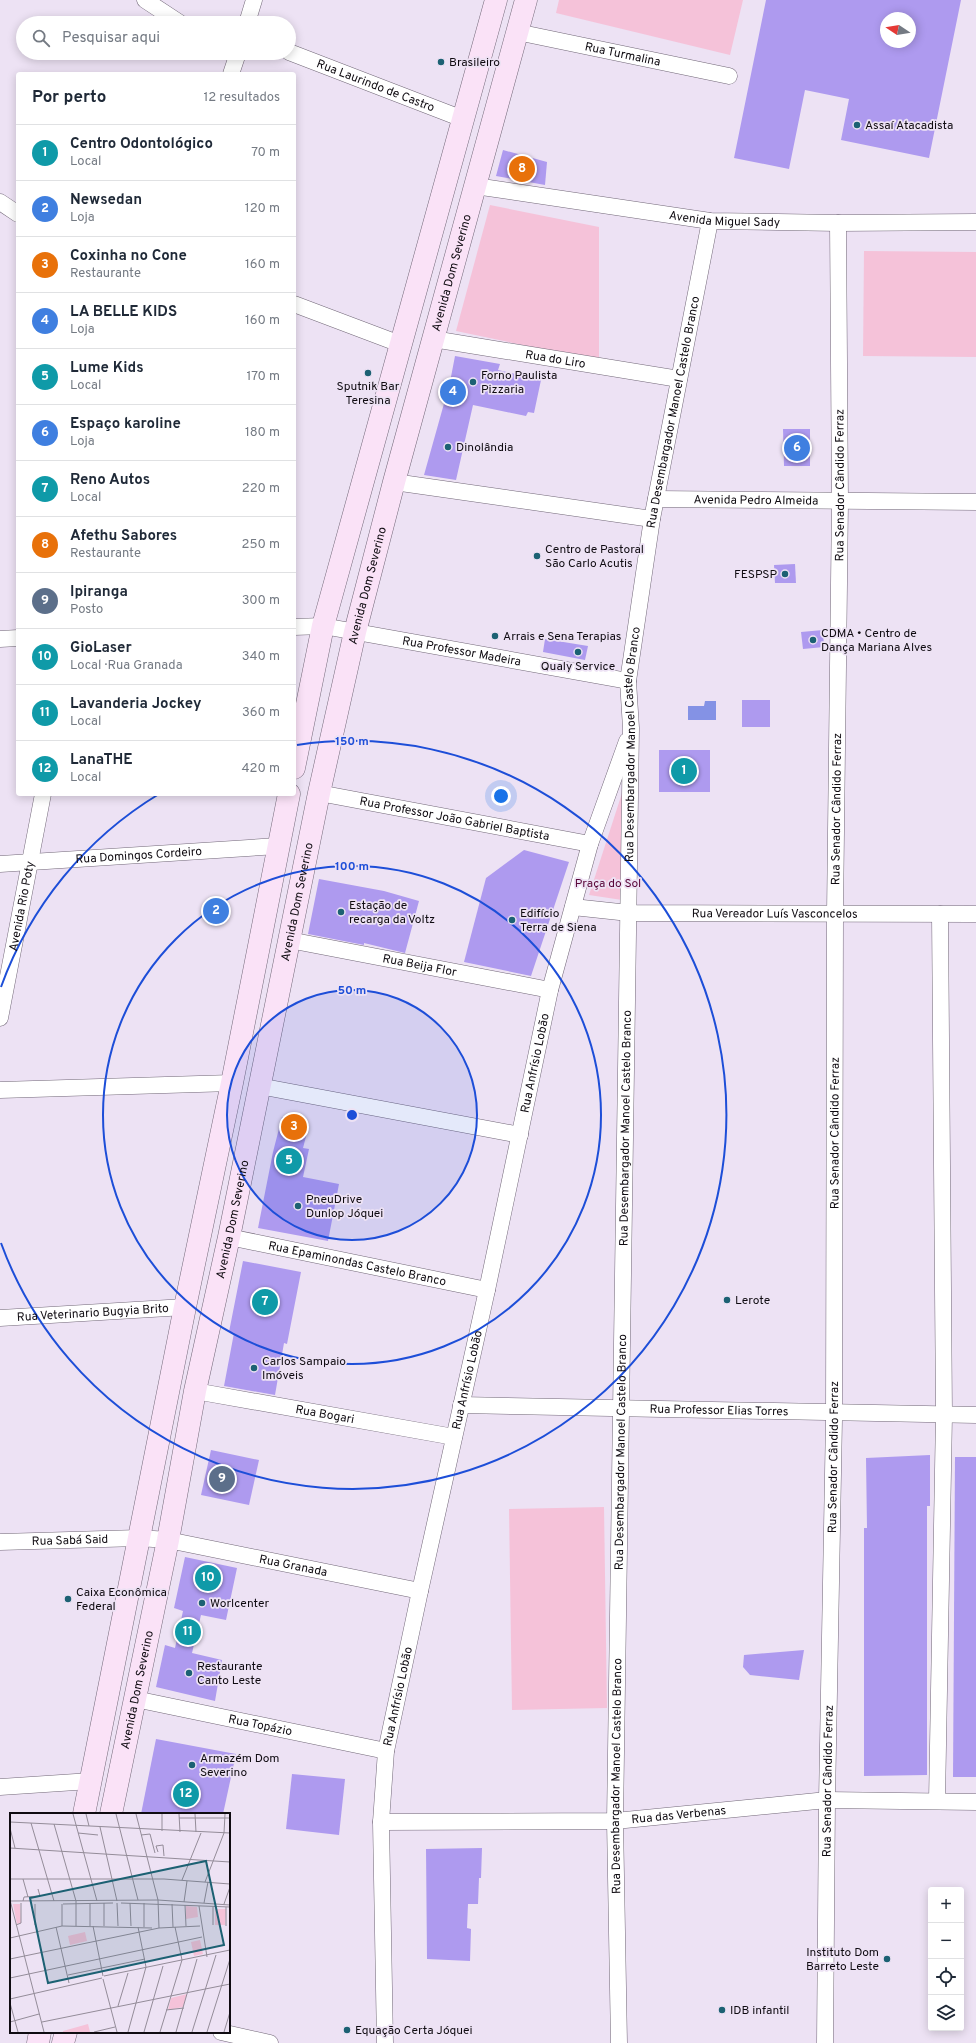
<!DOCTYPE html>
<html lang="pt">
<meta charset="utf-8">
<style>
:root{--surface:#fff;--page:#f2f2f3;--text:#1f2937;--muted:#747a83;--line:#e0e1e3;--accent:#1a73e8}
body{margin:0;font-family:Overpass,sans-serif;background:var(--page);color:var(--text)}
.controls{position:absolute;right:12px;bottom:12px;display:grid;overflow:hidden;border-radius:4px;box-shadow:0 2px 10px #0003}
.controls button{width:36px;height:36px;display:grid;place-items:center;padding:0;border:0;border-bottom:1px solid var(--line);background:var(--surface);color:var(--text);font:20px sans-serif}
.compass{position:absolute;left:880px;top:12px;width:36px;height:36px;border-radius:50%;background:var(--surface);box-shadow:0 2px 10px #0003;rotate:282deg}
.you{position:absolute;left:501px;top:796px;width:14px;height:14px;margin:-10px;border:3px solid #fff;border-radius:50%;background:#1a73e8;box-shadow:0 0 0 6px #1a73e833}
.badge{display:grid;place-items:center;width:26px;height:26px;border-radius:50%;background:var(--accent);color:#fff;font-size:13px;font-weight:700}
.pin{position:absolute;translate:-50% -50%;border:2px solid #fff;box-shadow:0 1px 4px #0006}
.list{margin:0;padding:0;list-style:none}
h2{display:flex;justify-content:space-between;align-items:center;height:52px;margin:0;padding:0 16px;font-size:17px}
h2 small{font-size:13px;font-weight:400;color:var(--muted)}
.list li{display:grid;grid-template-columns:26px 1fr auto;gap:12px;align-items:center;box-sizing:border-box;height:56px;padding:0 16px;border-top:1px solid var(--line)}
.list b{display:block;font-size:15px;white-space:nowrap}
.list p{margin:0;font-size:13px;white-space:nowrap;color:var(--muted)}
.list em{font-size:13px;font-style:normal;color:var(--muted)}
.icon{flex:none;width:22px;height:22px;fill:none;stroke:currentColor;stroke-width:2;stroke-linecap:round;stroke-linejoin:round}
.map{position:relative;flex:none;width:976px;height:2043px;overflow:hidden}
.search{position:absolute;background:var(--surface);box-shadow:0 2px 10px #0003;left:16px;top:16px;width:280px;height:44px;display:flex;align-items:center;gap:10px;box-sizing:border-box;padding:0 14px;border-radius:22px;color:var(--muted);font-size:15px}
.panel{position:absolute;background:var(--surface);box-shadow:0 2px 10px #0003;left:16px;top:72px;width:280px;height:724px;border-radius:4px}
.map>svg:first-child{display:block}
.green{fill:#f5c2d9}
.water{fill:#8492e5}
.building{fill:#ae9aef;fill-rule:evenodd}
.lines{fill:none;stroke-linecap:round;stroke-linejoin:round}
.street-casing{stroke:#726878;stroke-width:17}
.secondary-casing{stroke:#726878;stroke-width:23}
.street{stroke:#fff;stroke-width:16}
.secondary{stroke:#fae2f7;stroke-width:22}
.ring{fill:none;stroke:#1d4ed8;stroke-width:2}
.poi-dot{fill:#1c6173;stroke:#ede2f4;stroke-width:1.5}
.labels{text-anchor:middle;stroke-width:3.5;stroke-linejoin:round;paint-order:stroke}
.street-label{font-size:12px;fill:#0f0b11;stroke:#ede2f4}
.poi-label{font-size:12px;fill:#0f0b11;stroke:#ede2f4;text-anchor:start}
.park-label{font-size:12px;fill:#5a0739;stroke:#ede2f4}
.inset-road{fill:none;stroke:#948c99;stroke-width:1}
.view{fill:#1c6173;fill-opacity:0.15;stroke:#1c6173;stroke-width:2}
.inset-edge{fill:none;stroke:#0f0b11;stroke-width:2}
.centre{fill:#1d4ed8;stroke:#ede2f4;stroke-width:2}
.ring-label{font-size:12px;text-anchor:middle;font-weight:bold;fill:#1d4ed8;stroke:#ede2f4;stroke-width:3.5;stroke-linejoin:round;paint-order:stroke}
</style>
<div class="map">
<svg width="976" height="2043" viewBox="0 0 976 2043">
<rect width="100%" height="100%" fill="#ede2f4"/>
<g class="green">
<path d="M559 0H743L730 55 556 13Z"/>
<path d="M490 205 599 227V361L456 331Z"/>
<path d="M864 251 976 252V357L863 356Z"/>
<path d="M624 787 622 900 589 895Z"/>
<path d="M604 1507 607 1708 512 1710 509 1509Z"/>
</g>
<path class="water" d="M705 701H716V720H688V706H704Z"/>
<g class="building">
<path d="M766 0H961L929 158 841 140 849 99 805 90 789 169 734 158ZM886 18H910V42H886Z"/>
<path d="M503 150 547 162 545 185 496 176Z"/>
<path d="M455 356 500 364 498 370 541 380 534 413 528 412 526 416 473 405 456 480 424 475 445 400 440 399 443 380 450 382Z"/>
<path d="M783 429H810V466H784Z"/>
<path d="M795 564 796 583H775L774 565Z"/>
<path d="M823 630 824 647 803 649 801 632Z"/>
<path d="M545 639 588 646 585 660 543 652Z"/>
<rect x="742" y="700" width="28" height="27"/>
<rect x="659" y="750" width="51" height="42"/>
<path d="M524 850 569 862 531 976 464 962 486 878Z"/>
<path d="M319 879 384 891 419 901 405 953 364 943V945L308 934Z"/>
<path d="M282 1117 309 1125 303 1148 309 1149 303 1177 339 1184 328 1241 258 1228 273 1152Z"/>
<path d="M243 1261 301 1272 287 1344 284 1343 275 1395 224 1386 234 1333 229 1332Z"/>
<path d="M211 1450 259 1460 249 1505 201 1495Z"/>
<path d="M930 1455V1506H927V1775L864 1776V1528H867L866 1458Z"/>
<path d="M955 1457H976V1777H953Z"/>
<path d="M185 1557 237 1568 226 1620 201 1615 192 1653 222 1660 215 1701 156 1687 165 1645 175 1648 183 1611 174 1608Z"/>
<path d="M804 1650 799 1680 750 1675 743 1667 744 1655Z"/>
<path d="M156 1739 236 1754 223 1814H141Z"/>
<path d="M292 1774 345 1779 339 1835 286 1829Z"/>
<path d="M482 1848 481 1878H479L478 1904H468L467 1928 471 1929 470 1961 427 1959 426 1849Z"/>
</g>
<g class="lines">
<g class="street-casing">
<g id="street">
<path d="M145 0 180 23"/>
<path d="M247 23 254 0"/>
<path id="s1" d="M517 32 729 76"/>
<path id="s2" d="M289 52 463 119"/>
<path d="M231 74 238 53"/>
<path id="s3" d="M475 186 710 221 838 223 976 222"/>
<path d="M0 202 18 214"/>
<path d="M294 304 400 344"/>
<path id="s4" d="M433 339 679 379"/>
<path d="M394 482 652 519"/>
<path id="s5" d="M656 499 976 502"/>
<path id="s6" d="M294 627 323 626 628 681"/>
<path d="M0 639 18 638"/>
<path id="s7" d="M319 793 590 844"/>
<path id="s8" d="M0 864 278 846"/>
<path id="s9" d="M573 907 629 913 976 914"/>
<path id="s10" d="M289 940 550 990"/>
<path id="s11" d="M0 1018 43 794"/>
<path d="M259 1086 520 1135"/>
<path d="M0 1090 232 1083"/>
<path id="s12" d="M229 1237 487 1290"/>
<path id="s13" d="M0 1318 185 1307"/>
<path id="s14" d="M195 1391 454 1437"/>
<path id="s15" d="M461 1405 976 1415"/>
<path id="s16" d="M0 1542 139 1538 168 1540 420 1591"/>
<path id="s17" d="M135 1699 386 1751"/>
<path d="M0 1787 91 1781"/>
<path d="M937 1801 944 1415 940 914"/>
<path id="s18" d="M381 1822 615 1821 827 1800 976 1802"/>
<path d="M221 2032 270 2043"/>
<path id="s19" d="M385 2043 381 1822 386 1751 420 1591 487 1290 550 990 590 844 627 741"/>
<path id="s20" d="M619 2043 615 1821 631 728 628 681 652 519 710 221"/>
<path id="s21" d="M825 2043 827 1800 834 1419 835 914 840 501 838 223"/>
</g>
</g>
<g class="secondary-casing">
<g id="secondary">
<path d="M294 768 323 626 496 0"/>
<path d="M84 1814 185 1307 232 1083 289 794"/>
<path id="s22" d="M111 1814 168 1540 195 1391 229 1237 319 793 355 632 394 482 526 0"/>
<path d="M38 2043 40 2032"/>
<path d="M63 2043 66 2032"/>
</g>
</g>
<use href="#street" class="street"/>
<use href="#secondary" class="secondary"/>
</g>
<circle cx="352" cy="1115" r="125" fill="#1d4ed8" fill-opacity=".12"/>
<g class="ring">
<circle cx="352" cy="1115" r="125"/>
<circle cx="352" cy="1115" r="249"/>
<path d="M1 987A374 374 0 0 1 159 794M297 745A374 374 0 1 1 1 1243"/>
</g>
<g class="poi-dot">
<circle cx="441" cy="62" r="4"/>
<circle cx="857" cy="125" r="4"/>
<circle cx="368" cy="373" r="4"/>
<circle cx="473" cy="382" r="4"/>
<circle cx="448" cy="447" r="4"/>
<circle cx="537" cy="556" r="4"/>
<circle cx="785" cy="574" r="4"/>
<circle cx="495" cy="636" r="4"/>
<circle cx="813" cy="640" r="4"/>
<circle cx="578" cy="652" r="4"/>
<circle cx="341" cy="912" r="4"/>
<circle cx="512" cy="920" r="4"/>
<circle cx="298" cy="1206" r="4"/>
<circle cx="727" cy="1300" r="4"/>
<circle cx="254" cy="1368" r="4"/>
<circle cx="68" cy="1599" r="4"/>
<circle cx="202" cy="1603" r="4"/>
<circle cx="189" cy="1673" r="4"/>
<circle cx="192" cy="1765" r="4"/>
<circle cx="887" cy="1959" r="4"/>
<circle cx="722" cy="2010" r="4"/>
<circle cx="347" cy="2030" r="4"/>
</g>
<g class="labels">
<g class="street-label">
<text dy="4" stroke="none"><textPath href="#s1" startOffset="108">Rua Turmalina</textPath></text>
<text dy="4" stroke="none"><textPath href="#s2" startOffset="93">Rua Laurindo de Castro</textPath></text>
<text dy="4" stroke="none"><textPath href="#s3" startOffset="252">Avenida Miguel Sady</textPath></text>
<text dy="4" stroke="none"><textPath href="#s22" startOffset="1579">Avenida Dom Severino</textPath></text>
<text dy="4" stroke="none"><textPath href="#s4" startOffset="124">Rua do Liro</textPath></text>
<text dy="4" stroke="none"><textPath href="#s20" startOffset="1635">Rua Desembargador Manoel Castelo Branco</textPath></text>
<text dy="4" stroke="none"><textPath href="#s21" startOffset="1558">Rua Senador Cândido Ferraz</textPath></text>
<text dy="4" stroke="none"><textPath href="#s5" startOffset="100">Avenida Pedro Almeida</textPath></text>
<text dy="4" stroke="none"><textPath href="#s22" startOffset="1255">Avenida Dom Severino</textPath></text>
<text dy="4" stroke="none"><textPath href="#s6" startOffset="170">Rua Professor Madeira</textPath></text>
<text dy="4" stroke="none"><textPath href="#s20" startOffset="1299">Rua Desembargador Manoel Castelo Branco</textPath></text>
<text dy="4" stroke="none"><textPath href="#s21" startOffset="1234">Rua Senador Cândido Ferraz</textPath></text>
<text dy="4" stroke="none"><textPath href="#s7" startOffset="138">Rua Professor João Gabriel Baptista</textPath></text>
<text dy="4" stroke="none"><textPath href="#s8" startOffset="139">Rua Domingos Cordeiro</textPath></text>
<text dy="4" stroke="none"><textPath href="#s22" startOffset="931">Avenida Dom Severino</textPath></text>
<text dy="4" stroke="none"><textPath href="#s11" startOffset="114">Avenida Rio Poty</textPath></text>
<text dy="4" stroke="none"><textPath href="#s9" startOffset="202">Rua Vereador Luís Vasconcelos</textPath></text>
<text dy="4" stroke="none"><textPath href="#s10" startOffset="133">Rua Beija Flor</textPath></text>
<text dy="4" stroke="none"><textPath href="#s19" startOffset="996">Rua Anfrísio Lobão</textPath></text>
<text dy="4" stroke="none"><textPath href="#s20" startOffset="915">Rua Desembargador Manoel Castelo Branco</textPath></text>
<text dy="4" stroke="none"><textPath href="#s21" startOffset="910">Rua Senador Cândido Ferraz</textPath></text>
<text dy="4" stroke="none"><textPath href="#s22" startOffset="607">Avenida Dom Severino</textPath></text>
<text dy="4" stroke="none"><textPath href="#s12" startOffset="131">Rua Epaminondas Castelo Branco</textPath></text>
<text dy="4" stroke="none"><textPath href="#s13" startOffset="93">Rua Veterinario Bugyia Brito</textPath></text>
<text dy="4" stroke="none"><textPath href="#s19" startOffset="672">Rua Anfrísio Lobão</textPath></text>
<text dy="4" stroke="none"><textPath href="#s15" startOffset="258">Rua Professor Elias Torres</textPath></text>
<text dy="4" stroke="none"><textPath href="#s14" startOffset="132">Rua Bogari</textPath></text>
<text dy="4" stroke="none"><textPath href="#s20" startOffset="591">Rua Desembargador Manoel Castelo Branco</textPath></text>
<text dy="4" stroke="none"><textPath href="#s21" startOffset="586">Rua Senador Cândido Ferraz</textPath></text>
<text dy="4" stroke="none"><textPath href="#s16" startOffset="70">Rua Sabá Said</textPath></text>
<text dy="4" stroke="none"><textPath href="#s16" startOffset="296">Rua Granada</textPath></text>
<text dy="4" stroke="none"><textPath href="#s22" startOffset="127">Avenida Dom Severino</textPath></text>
<text dy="4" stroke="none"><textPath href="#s19" startOffset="348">Rua Anfrísio Lobão</textPath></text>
<text dy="4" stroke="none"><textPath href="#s17" startOffset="128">Rua Topázio</textPath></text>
<text dy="4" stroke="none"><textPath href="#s20" startOffset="267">Rua Desembargador Manoel Castelo Branco</textPath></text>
<text dy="4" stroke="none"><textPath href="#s21" startOffset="262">Rua Senador Cândido Ferraz</textPath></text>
<text dy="4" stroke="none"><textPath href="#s18" startOffset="298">Rua das Verbenas</textPath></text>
</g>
<g class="poi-label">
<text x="449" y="66">Brasileiro</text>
<text x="865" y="129">Assaí Atacadista</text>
<text x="481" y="379">Forno Paulista<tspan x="481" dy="14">Pizzaria</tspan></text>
<text x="368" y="390" text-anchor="middle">Sputnik Bar<tspan x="368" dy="14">Teresina</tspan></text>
<text x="456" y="451">Dinolândia</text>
<text x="545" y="553">Centro de Pastoral<tspan x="545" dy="14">São Carlo Acutis</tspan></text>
<text x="777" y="578" text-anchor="end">FESPSP</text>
<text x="821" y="637">CDMA • Centro de<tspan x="821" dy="14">Dança Mariana Alves</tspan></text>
<text x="503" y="640">Arrais e Sena Terapias</text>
<text x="578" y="670" text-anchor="middle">Qualy Service</text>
<text x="349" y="909">Estação de<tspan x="349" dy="14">recarga da Voltz</tspan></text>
<text x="520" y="917">Edifício<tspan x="520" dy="14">Terra de Siena</tspan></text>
<text x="306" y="1203">PneuDrive<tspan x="306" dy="14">Dunlop Jóquei</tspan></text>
<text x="735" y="1304">Lerote</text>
<text x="262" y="1365">Carlos Sampaio<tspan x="262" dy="14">Imóveis</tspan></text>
<text x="76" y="1596">Caixa Econômica<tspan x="76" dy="14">Federal</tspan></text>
<text x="210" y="1607">Worlcenter</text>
<text x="197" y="1670">Restaurante<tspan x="197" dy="14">Canto Leste</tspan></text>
<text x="200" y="1762">Armazém Dom<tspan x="200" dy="14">Severino</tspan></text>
<text x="879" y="1956" text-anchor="end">Instituto Dom<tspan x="879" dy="14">Barreto Leste</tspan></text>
<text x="730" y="2014">IDB infantil</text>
<text x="355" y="2034">Equação Certa Jóquei</text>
</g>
<g class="park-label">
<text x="608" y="887">Praça do Sol</text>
</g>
</g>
<g transform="translate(10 1813)">
<rect width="220" height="220" fill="#ede2f4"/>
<path d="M3 91H10L11 110 7 111ZM176 93 187 94 188 104 176 106ZM205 96H216L215 112H205ZM75 119 77 128 60 132 58 123ZM190 127 193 141 184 143 181 129ZM177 181 173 194 158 197 161 185ZM78 211 80 219H53V218Z" fill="#f5c2d9"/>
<path class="inset-road" d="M63 1 87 88M76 1 79 13M106 1 128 87M126 1 148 87 149 115M152 1V18M169 1 170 19M185 1 186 19M169 5H220M0 9 220 20M21 10 44 88M44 11 66 88V113M90 14 107 88M0 15 5 35M68 20 88 22M131 22 140 21 145 40M0 35 220 49M148 39 146 33 153 32 154 43M0 66H154L220 71M13 66 18 84M172 67 191 20M195 69 214 20 215 1M0 87 34 219M0 88 148 87 220 92M13 88 14 84 30 83 28 76M174 89 177 68M94 90V113M107 90 108 113M111 90 220 94M120 90 121 113M134 90V114M194 90 198 69M52 91V113M53 91 103 90M80 91V113M162 91 163 114M214 91 220 74M175 92 176 113M189 93 197 144M203 94V112M216 94V113M6 112 11 110V90M25 112V91M83 113 93 163M46 114 59 170M0 125 52 113 142 115M0 146 149 115 190 113M58 162 135 146M94 163 220 137M0 165 192 124M93 166 107 219M0 186 92 165M0 190 8 219M108 193 118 160M156 197 174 195M0 209 29 201M32 209 220 171M84 219 105 214M118 219 136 154 128 114M134 219 153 153M150 219 172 147 165 114M166 219 187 146M182 219 206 142M197 219 220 146M214 219 220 199"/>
<path class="view" d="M196 48 214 132 38 170 20 85Z"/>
<rect width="220" height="220" class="inset-edge"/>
</g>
<circle cx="352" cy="1115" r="6" class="centre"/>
<g class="ring-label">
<text x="352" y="745">150 m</text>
<text x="352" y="870">100 m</text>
<text x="352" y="994">50 m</text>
</g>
</svg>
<div class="controls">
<button>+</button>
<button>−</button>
<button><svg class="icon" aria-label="locate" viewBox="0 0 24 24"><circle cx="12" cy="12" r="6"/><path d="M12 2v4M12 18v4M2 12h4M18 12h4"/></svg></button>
<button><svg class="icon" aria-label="layers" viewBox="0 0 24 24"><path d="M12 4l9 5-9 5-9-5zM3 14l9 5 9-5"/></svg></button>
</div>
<svg class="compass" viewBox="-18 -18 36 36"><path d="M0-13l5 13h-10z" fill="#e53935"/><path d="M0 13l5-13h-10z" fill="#747a83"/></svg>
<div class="you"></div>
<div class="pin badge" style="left:684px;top:771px;background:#0f9aa8">1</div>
<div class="pin badge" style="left:216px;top:911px;background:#3f7fe0">2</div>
<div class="pin badge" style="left:294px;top:1127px;background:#e8710a">3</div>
<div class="pin badge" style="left:453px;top:392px;background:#3f7fe0">4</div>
<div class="pin badge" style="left:289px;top:1161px;background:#0f9aa8">5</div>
<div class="pin badge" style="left:797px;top:448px;background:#3f7fe0">6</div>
<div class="pin badge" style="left:265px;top:1302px;background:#0f9aa8">7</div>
<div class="pin badge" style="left:522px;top:169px;background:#e8710a">8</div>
<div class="pin badge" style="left:222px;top:1479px;background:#5c6f8a">9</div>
<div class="pin badge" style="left:208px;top:1578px;background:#0f9aa8">10</div>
<div class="pin badge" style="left:188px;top:1632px;background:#0f9aa8">11</div>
<div class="pin badge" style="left:186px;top:1794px;background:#0f9aa8">12</div>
<div class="search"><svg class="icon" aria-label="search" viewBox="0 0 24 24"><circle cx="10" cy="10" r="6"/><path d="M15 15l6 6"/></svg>Pesquisar aqui</div>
<section class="panel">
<h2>Por perto<small>12 resultados</small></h2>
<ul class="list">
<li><span class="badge" style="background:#0f9aa8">1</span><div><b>Centro Odontológico</b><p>Local</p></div><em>70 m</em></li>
<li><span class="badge" style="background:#3f7fe0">2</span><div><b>Newsedan</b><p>Loja</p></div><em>120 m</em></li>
<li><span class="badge" style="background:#e8710a">3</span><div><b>Coxinha no Cone</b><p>Restaurante</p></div><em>160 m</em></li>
<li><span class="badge" style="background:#3f7fe0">4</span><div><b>LA BELLE KIDS</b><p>Loja</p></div><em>160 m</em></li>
<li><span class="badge" style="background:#0f9aa8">5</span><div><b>Lume Kids</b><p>Local</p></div><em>170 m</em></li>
<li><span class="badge" style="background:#3f7fe0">6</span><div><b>Espaço karoline</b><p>Loja</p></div><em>180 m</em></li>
<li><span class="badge" style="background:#0f9aa8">7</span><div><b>Reno Autos</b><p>Local</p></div><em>220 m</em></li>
<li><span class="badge" style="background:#e8710a">8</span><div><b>Afethu Sabores</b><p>Restaurante</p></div><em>250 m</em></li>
<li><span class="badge" style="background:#5c6f8a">9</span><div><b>Ipiranga</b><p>Posto</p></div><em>300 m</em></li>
<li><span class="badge" style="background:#0f9aa8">10</span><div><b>GioLaser</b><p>Local · Rua Granada</p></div><em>340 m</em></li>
<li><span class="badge" style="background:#0f9aa8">11</span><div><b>Lavanderia Jockey</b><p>Local</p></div><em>360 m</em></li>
<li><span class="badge" style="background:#0f9aa8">12</span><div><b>LanaTHE</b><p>Local</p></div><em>420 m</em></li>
</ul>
</section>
</div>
